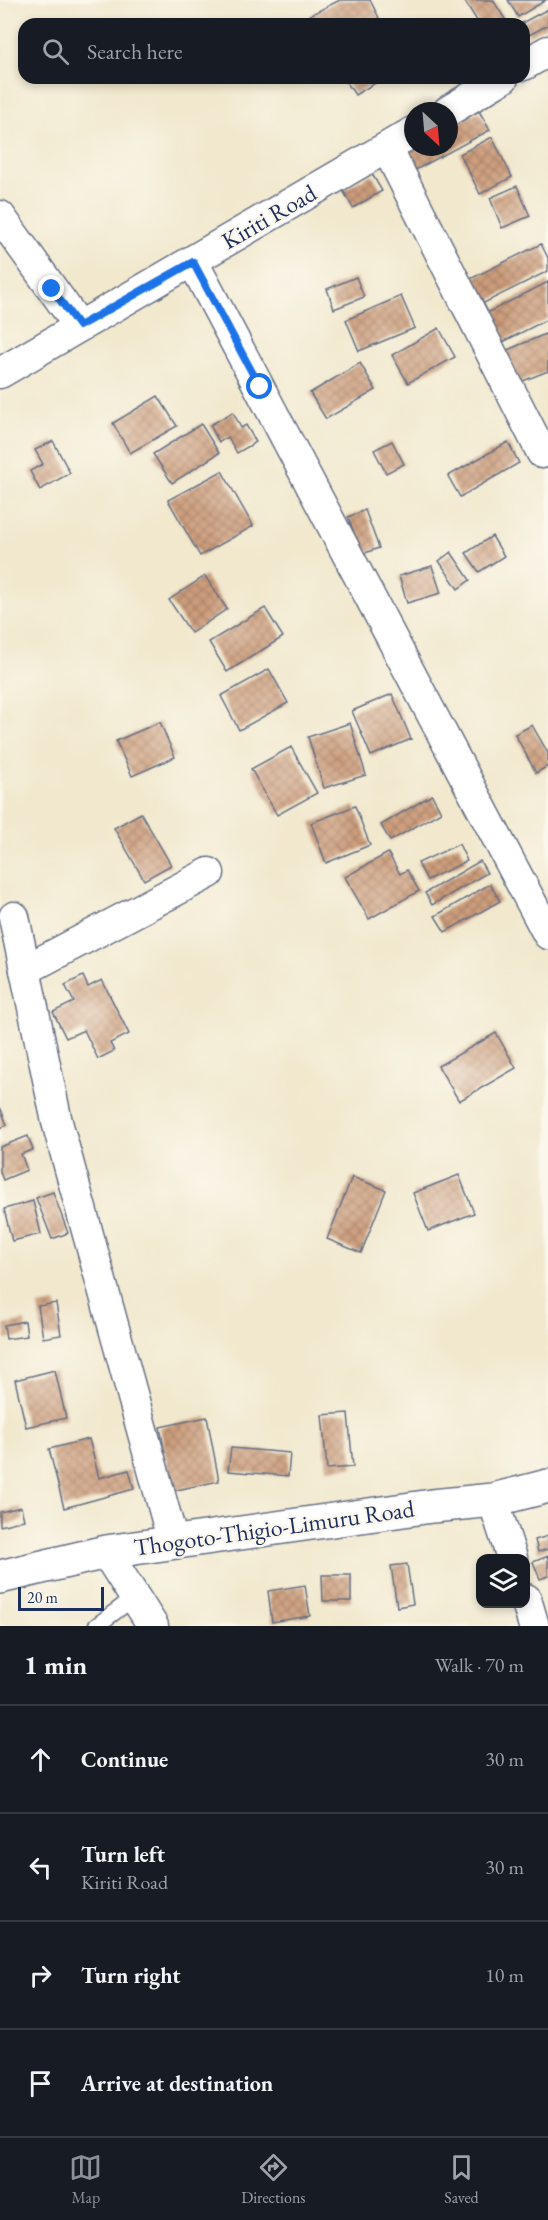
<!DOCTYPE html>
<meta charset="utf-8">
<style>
:root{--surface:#171b24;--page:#20242c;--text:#f1f3f6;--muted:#9ea1a6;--line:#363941;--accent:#8c9099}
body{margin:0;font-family:"EB Garamond",serif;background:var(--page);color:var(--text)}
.controls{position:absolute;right:18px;bottom:18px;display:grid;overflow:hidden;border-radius:12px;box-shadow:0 3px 9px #0003}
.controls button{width:54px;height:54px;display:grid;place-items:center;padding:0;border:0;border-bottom:2px solid var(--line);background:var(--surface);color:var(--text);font:30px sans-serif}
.compass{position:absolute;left:404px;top:102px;width:54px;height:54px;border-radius:50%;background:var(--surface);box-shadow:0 3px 9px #0003;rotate:154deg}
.scale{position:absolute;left:18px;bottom:15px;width:86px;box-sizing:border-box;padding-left:6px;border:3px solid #1b2f5e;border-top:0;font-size:16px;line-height:21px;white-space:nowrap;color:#1b2f5e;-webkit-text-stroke:4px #fbf7ec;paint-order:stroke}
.stop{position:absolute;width:18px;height:18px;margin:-14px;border:4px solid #1a73e8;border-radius:50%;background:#fff}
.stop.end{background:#1a73e8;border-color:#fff;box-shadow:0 2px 6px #0008}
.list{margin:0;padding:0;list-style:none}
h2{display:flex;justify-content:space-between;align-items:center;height:78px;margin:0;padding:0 24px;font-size:26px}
h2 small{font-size:20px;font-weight:400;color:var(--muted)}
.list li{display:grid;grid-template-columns:39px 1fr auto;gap:18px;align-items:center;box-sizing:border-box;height:108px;padding:0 24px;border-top:2px solid var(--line)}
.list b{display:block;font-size:22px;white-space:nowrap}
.list p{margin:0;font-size:20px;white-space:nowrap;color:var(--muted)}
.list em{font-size:20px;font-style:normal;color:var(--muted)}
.icon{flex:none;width:33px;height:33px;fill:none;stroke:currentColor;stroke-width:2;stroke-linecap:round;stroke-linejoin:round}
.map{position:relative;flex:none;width:548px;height:1626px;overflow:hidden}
.search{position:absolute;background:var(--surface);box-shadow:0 3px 9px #0003;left:18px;right:18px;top:18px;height:66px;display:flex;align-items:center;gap:15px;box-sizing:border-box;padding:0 21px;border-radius:18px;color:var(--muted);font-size:22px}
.sheet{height:510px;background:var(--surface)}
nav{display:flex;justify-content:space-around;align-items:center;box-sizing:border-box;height:84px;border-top:2px solid var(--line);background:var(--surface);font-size:16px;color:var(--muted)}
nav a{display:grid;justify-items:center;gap:3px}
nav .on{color:var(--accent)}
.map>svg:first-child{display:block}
.building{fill:url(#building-cross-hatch)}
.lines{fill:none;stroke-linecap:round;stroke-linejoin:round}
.lane-casing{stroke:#667085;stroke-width:18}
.street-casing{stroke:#667085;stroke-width:33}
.highway-casing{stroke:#667085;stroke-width:36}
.lane{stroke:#fff;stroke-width:15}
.street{stroke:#fff;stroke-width:30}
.highway{stroke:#fff;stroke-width:33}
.route{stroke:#1a73e8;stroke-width:8}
.labels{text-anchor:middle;stroke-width:4.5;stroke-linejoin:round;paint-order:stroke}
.street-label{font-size:24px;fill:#1b2f5e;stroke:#fbf7ec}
</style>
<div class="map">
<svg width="548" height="1626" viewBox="0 0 548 1626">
<defs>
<pattern id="building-cross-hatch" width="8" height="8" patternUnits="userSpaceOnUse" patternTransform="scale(1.5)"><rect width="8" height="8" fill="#cd9d7b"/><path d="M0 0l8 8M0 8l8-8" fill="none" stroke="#a68068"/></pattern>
</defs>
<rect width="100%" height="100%" fill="#fbf7ec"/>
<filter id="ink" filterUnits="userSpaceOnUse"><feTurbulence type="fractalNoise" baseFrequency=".0167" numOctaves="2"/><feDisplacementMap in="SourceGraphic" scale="12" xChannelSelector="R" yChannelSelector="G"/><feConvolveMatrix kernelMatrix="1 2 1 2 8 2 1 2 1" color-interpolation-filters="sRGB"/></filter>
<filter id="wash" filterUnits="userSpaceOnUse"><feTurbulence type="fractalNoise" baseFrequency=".008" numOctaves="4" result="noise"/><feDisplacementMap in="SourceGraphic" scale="24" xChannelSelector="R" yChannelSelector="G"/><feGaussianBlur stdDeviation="1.35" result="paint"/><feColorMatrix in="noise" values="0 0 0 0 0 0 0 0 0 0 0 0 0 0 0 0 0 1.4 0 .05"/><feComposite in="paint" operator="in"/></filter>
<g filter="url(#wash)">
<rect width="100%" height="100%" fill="#f1e8cd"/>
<g id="blocks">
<g class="building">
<path d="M340 0H370L379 18 368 24H314L310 15Z"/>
<path d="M464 0H493L508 24H479Z"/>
<path d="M508 0H546L518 17Z"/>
<path d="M548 9V25L529 35 524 24H520Z"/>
<path d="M344 78H375L377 82 355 95Z"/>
<path d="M479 111 490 130 408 174 398 155 412 147H449V127Z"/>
<path d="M492 137 512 177 480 194 460 154Z"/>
<path d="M372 174 382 191 353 208 343 190Z"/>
<path d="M517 186 530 216 502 228 490 198Z"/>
<path d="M541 244 548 258V271L480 305 468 280Z"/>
<path d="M356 277 364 297 334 309 327 289Z"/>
<path d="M548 282V319L495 346 481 316Z"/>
<path d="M401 296 415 328 359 351 346 320Z"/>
<path d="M439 328 455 357 408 383 392 355Z"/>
<path d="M548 333V371L518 383 505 351Z"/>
<path d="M360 363 376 390 326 419 310 393Z"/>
<path d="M158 396 177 426 130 453 113 423Z"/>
<path d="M233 412 241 428 246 425 256 442 237 453 228 437 219 442 210 425Z"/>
<path d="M201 424 219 453 172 483 153 454Z"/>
<path d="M53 441 70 473 40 490 30 471 43 464 35 450Z"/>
<path d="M392 441 404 464 386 473 374 450Z"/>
<path d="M508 442 519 463 460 497 448 476Z"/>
<path d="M222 471 253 526 200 556 168 500Z"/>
<path d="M365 510 379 548 362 554 348 517Z"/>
<path d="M492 536 504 556 479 572 466 553Z"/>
<path d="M451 552 470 580 458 589 439 561Z"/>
<path d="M432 566 441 593 407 603 399 576Z"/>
<path d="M205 576 227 609 191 633 169 600Z"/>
<path d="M265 608 283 637 227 672 209 642Z"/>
<path d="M269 669 288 703 239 730 221 696Z"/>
<path d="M392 694 411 739 371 756 352 711Z"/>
<path d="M160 722 175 757 132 776 116 741Z"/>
<path d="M350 723 366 775 324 788 308 737Z"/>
<path d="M532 725 548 753V766L536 773 515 734Z"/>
<path d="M291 747 317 793 277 815 251 769Z"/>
<path d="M432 795 441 812 390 841 381 825Z"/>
<path d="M355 806 370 845 326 863 311 823Z"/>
<path d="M141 813 171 865 144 880 114 828Z"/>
<path d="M459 844 467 861 427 880 418 863Z"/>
<path d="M388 853 400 874 407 870 419 891 369 919 345 877Z"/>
<path d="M480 861 487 873 432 905 425 893Z"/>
<path d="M490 884 500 901 445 932 435 916Z"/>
<path d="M83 976 88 987 102 980 129 1034 110 1043 114 1051 98 1059 84 1030 66 1038 53 1012 74 1002 65 985Z"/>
<path d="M496 1033 516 1068 459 1101 438 1066Z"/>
<path d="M0 1107 7 1125 0 1128Z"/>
<path d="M28 1136 33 1150 21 1154 27 1170 3 1180 0 1172V1147Z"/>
<path d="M459 1175 474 1213 428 1231 413 1193Z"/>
<path d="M352 1177 386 1190 361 1253 327 1239Z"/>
<path d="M53 1192 68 1233 52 1239 36 1198Z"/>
<path d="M33 1201 41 1234 12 1241 4 1209Z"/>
<path d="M56 1303 61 1335 43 1338 38 1306Z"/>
<path d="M25 1321 27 1336 6 1339 4 1325Z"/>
<path d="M55 1370 66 1418 26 1427 15 1380Z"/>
<path d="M348 1413 353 1467 327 1469 322 1415Z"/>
<path d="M207 1417 219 1481 172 1491 160 1427Z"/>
<path d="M89 1439 99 1478 129 1470 134 1489 64 1508 49 1449Z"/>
<path d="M231 1448 290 1453 288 1476 228 1471Z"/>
<path d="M21 1507 24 1520 0 1526V1512Z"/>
<path d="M548 1536V1549L538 1552 535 1540Z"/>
<path d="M548 1556V1576L540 1579 533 1562Z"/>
<path d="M407 1564 413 1604 397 1607 391 1566Z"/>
<path d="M322 1575H351V1601H323Z"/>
<path d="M305 1585 310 1616 272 1622 268 1591Z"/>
</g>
</g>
</g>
<g filter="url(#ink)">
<use href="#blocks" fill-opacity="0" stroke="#667085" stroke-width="1.5"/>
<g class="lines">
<g class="lane-casing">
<path id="lane" d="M96 1626 135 1597"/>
</g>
<g class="street-casing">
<g id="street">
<path d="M524 65 548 51"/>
<path d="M448 111 503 78"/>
<path d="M387 148 542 453"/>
<path d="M0 216 79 326"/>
<path d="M193 262 548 934"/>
<path d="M0 373 413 132"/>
<path d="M14 917 57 1122 173 1542"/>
<path d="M25 970 209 873"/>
<path d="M493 1500 512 1558"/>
<path d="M106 1552 153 1626"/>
<path d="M526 1599 534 1626"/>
</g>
</g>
<g class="highway-casing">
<path id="highway" d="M0 1577 106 1552 432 1506 493 1500 548 1486"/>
</g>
<use href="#lane" class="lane"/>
<use href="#street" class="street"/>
<use href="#highway" class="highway"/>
</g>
</g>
<g class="lines" filter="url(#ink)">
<path class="route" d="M52 289 79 326 193 262 260 387"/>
</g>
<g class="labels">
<g class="street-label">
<text transform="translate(269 217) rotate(-30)" y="8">Kiriti Road</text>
<text transform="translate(274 1528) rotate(-8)" y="8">Thogoto-Thigio-Limuru Road</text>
</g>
</g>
</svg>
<div class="controls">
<button><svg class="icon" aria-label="layers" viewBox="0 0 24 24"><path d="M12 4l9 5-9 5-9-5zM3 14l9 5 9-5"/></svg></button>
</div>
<svg class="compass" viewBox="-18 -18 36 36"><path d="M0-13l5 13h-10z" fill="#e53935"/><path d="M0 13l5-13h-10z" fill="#9ea1a6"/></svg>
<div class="scale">20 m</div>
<div class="stop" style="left:260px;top:387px"></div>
<div class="stop end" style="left:52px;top:289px"></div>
<div class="search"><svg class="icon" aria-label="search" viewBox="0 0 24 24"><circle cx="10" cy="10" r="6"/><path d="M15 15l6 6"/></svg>Search here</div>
</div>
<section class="sheet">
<h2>1 min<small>Walk · 70 m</small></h2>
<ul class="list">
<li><svg class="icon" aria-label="ahead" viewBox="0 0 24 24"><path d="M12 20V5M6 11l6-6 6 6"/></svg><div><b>Continue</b></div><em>30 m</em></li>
<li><svg class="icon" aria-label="left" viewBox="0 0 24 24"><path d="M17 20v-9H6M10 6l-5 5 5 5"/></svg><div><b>Turn left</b><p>Kiriti Road</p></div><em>30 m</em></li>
<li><svg class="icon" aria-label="right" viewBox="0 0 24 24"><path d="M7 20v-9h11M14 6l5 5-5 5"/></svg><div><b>Turn right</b></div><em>10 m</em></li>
<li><svg class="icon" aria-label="arrive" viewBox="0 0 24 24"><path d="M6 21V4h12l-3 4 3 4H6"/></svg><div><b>Arrive at destination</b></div></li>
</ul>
</section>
<nav>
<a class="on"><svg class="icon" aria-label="map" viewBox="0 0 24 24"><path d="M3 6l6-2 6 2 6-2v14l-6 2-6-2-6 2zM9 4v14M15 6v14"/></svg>Map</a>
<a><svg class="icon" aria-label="directions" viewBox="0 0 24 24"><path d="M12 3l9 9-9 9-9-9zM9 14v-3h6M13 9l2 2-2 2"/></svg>Directions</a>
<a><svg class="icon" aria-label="saved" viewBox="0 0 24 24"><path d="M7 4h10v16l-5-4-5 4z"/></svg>Saved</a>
</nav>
